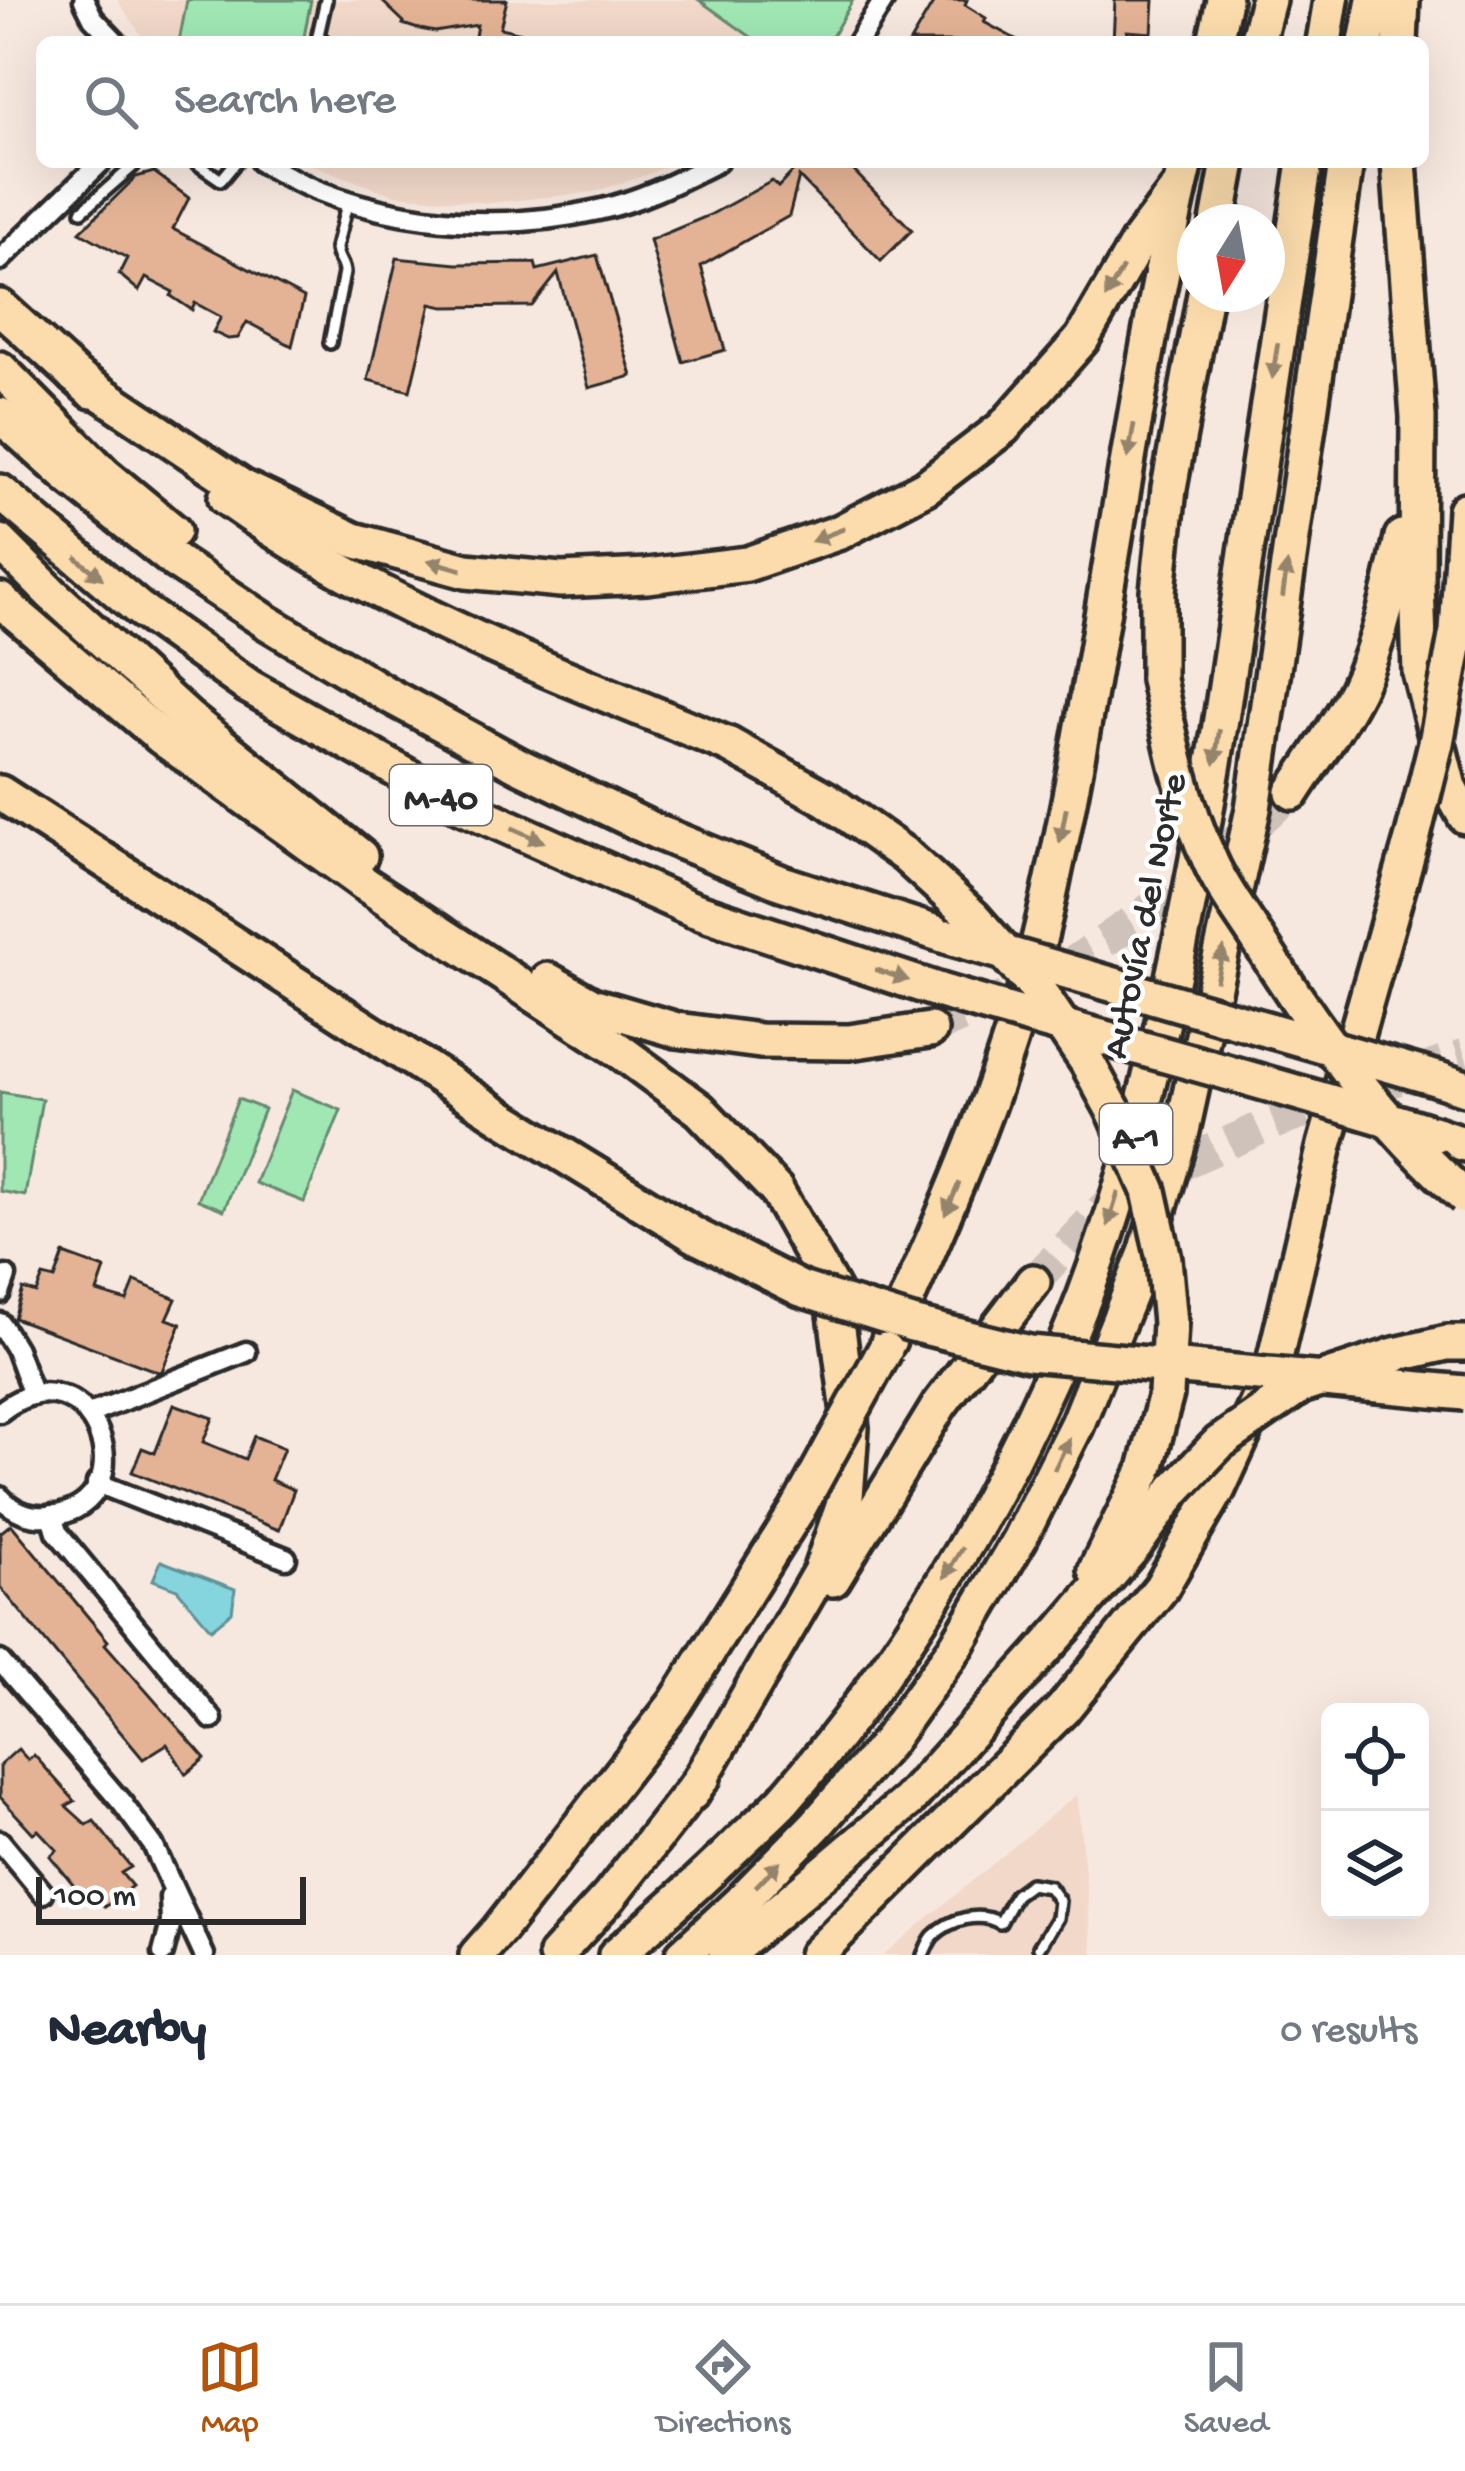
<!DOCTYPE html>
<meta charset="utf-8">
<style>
:root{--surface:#fff;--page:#f2f2f3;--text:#1f2937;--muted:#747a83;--line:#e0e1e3;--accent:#b45309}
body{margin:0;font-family:"Gochi Hand",sans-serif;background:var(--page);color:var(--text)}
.controls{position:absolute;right:36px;bottom:36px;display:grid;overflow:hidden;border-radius:18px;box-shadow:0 12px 48px #0002}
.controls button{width:108px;height:108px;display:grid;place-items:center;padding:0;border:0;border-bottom:3px solid var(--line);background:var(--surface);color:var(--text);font:60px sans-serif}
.compass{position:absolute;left:1177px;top:204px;width:108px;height:108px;border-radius:50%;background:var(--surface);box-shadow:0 12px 48px #0002;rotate:191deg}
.scale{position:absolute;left:36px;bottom:30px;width:270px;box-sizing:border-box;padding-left:12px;border:6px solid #2b2b2b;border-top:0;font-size:33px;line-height:42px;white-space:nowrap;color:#2b2b2b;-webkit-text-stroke:9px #fff;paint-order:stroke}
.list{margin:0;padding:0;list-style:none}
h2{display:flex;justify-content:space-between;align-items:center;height:156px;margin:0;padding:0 48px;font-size:51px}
h2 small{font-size:39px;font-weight:400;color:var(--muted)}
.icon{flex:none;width:66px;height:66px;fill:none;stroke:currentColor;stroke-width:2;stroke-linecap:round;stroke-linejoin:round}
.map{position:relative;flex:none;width:1465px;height:1955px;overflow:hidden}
.search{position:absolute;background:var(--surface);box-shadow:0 12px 48px #0002;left:36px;right:36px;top:36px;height:132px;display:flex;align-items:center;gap:30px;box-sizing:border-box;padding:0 42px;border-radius:18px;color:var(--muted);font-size:45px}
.sheet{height:348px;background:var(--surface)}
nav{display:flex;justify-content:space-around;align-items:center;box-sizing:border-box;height:168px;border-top:3px solid var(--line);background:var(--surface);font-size:33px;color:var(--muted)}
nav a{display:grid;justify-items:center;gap:6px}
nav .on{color:var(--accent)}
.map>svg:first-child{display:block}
.built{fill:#f1d8c9}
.green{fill:#a0e7b4;stroke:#668970;stroke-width:3}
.water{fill:#84d5de;stroke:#609196;stroke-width:3}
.building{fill:#e4b395;stroke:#2b2b2b;stroke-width:3}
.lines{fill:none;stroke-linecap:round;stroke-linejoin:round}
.highway-tunnel{stroke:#cec2bb;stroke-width:33;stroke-dasharray:33 16;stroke-linecap:butt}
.lane-casing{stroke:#2b2b2b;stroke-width:18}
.street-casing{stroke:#2b2b2b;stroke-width:27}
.highway-casing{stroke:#2b2b2b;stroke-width:42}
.lane{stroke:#fff;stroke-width:9}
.street{stroke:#fff;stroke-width:18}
.highway{stroke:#fcdcac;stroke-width:33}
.highway-bridge-casing{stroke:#2b2b2b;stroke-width:42;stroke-linecap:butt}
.highway-bridge{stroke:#fcdcac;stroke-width:33}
.oneway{fill:#94846c}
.labels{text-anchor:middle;stroke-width:9;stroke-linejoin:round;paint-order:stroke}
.shield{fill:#fff;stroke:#6b6b6b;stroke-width:3}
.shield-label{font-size:36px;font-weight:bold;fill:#2b2b2b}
.street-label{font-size:39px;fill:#2b2b2b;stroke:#fff}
</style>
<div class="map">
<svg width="1465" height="1955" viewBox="0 0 1465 1955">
<rect width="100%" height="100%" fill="#f7e8df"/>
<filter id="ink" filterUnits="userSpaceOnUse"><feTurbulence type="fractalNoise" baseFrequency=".00833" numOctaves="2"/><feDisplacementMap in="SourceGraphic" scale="24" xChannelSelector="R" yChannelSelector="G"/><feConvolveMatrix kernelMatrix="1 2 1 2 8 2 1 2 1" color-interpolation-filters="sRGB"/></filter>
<g filter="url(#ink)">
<g class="built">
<path d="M117 0H699L758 42H146Z"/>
<path d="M304 162H673L652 173 594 192 491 203 394 195Z"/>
<path d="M1077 1794 1093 1955H883Z"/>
</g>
<g class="green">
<path d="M187 0H311L303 42H179Z"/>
<path d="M699 0H853L829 42H758Z"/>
<path d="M292 1090 341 1110 304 1202 255 1183Z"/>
<path d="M0 1092 42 1099 25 1196 0 1191Z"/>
<path d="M238 1099 264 1109 224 1210 198 1200Z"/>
</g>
<path class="water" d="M161 1561 235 1589 232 1612 211 1629 177 1589 153 1580Z"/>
<g class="building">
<path d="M381 0H507L500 28 535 36 534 42H474L477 25 435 32 415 28 403 24 404 22Z"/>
<path d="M935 0H967L965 5 986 18 984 22 1021 42H910Z"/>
<path d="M1115 0H1154L1152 33 1127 31V42H1113Z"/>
<path d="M802 162H845L912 230 881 261 799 177 789 216 701 266 725 350 683 362 650 240 710 215 772 181 778 187Z"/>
<path d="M154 172 189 198 173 229 304 298 292 346 247 322 238 338 228 339 213 332 221 317 195 303 192 310 171 296 173 292 146 278 139 291 119 274 127 258 80 232 136 177Z"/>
<path d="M597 255 632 376 589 388 558 273 532 306 444 307 431 304 410 391 368 380 397 258 457 264 535 263 537 270Z"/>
<path d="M64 1254 105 1269 97 1292 127 1301 135 1281 176 1299 167 1319 181 1324 162 1371 158 1372 14 1318 23 1289 36 1293 43 1276 55 1279Z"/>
<path d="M174 1404 213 1418 203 1442 245 1459 254 1436 284 1448 271 1480 294 1490 279 1530 132 1472 142 1448 155 1453Z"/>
<path d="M11 1524 108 1641 105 1644 205 1758 186 1774 167 1744 143 1759 0 1587V1533Z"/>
<path d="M18 1749 28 1760 34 1755 75 1801 66 1806 87 1825 94 1821 131 1867 121 1873 132 1886 105 1907 94 1896 87 1901 50 1856 57 1850 38 1830 33 1833 0 1797V1765Z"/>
</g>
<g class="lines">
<g class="highway-tunnel">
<path d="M930 1030 1057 974 1175 892 1293 792"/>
<path d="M1033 1282 1119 1192 1263 1127 1465 1055"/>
</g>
<g class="lane-casing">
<g id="lane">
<path d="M325 42 318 35 326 0"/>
<path d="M195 162 221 180 236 162"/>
<path d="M82 211 138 162"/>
<path d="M330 343 344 273C344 263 336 258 336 248L348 200"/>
<path d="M923 1955C926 1949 928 1942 933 1936 950 1919 979 1911 1000 1923L1015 1895 1030 1884 1049 1887 1059 1901 1057 1918 1039 1947"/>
</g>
</g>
<g class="street-casing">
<g id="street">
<path d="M84 0 93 18 116 42"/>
<path d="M858 42 884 0"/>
<path d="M261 162C359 222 487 235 598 210 640 201 679 181 717 162"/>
<path d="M0 260 101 162"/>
<path d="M0 1293 6 1276"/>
<path d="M0 1323 16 1349 33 1395"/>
<path d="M0 1412C92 1339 153 1503 51 1516 31 1518 13 1511 0 1497"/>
<path d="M89 1414 246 1352"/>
<path d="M97 1483 286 1558"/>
<path d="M52 1515 57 1532 212 1719"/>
<path d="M0 1661 122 1803 153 1845 204 1955"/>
<path d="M0 1841 43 1893"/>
<path d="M163 1953 171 1923 170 1897"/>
</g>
</g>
<g class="highway-casing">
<g id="highway">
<path d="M1215 42 1224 0"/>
<path d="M1257 42 1268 0"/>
<path d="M1324 42 1331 0"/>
<path d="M1366 42 1374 0"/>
<path d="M1400 42 1402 0"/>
<path d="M1399 162 1418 417 1417 583 1420 673 1449 787 1465 816"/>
<path d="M1218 222 1229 162"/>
<path d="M0 307 92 391"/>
<path d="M0 369 105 475 173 531"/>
<path d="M75 376 242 487 354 540 466 571 561 580 647 576 747 564 840 532 926 487 1003 428 1082 339 1140 239 1180 186"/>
<path d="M0 415 68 476 176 562 265 621 388 695 520 766 657 832 782 883 949 937"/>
<path d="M0 492 138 608 248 686 453 802 692 909 940 991"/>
<path d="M226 498C377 607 558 674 729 745"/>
<path d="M0 542 52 594 187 717 360 856"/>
<path d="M0 600 161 737 365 884 616 1048 700 1110 776 1190 833 1291 851 1428 846 1497 820 1572 692 1793"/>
<path d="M1457 631 1465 510"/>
<path d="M1158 679V591L1169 488 1205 294"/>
<path d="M1293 792C1315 758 1339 725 1357 689 1379 643 1392 586 1402 537"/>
<path d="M0 793 505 1119 696 1236"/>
<path d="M548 980 592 1005 677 1030 760 1041 849 1042 930 1030"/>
<path d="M1438 1079 1465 1088"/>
<path d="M1436 1134 1465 1144"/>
<path d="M888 1342C950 1204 1011 1064 1045 915 1102 666 1127 411 1186 162"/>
<path d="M1395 1355 1447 1343H1465"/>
<path d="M1096 1570 1146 1469 1166 1394"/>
<path d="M833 1579 940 1404 1033 1282"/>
<path d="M477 1955 499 1930 675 1704 798 1509"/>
<path d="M556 1955 609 1897 703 1777"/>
<path d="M616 1955C657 1920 696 1885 734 1848 750 1832 768 1817 784 1800 905 1661 1002 1498 1072 1328 1110 1236 1136 1139 1158 1043 1189 913 1212 784 1231 653 1255 489 1280 326 1305 162"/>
<path d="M683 1955 739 1903 816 1825 887 1743 957 1645 1020 1538 1077 1424 1146 1253 1182 1131 1253 809 1346 162"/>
<path d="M726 1955 908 1801 1063 1629 1135 1545 1175 1489"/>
<path d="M816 1955 1063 1709 1161 1588 1218 1489 1272 1371 1325 1145 1414 832"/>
</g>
</g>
<use href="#lane" class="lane"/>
<use href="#street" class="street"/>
<use href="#highway" class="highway"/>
<g class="highway-bridge-casing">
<g id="highway-bridge">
<path d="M1158 679C1171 743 1183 803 1211 863 1223 890 1243 916 1259 941 1318 1034 1382 1124 1465 1197"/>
<path d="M729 745 826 799 905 855 973 917 1040 993 1087 1062 1116 1115 1149 1191 1164 1259 1170 1323 1166 1394"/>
<path d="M1414 832 1436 743 1457 631"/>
<path d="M949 937 1438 1079"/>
<path d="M940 991C1105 1040 1272 1082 1436 1134"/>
<path d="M696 1236 801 1289 912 1324 1029 1353 1465 1393"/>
<path d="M1175 1489 1219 1443 1301 1386 1395 1355"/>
<path d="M798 1509 885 1350"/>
</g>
</g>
<use href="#highway-bridge" class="highway-bridge"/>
</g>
<defs><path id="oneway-solid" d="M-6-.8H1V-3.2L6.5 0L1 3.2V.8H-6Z" transform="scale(3)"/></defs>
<g class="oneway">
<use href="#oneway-solid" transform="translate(1114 283) rotate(120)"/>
<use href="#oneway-solid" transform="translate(1275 361) rotate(99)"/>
<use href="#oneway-solid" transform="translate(1131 441) rotate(100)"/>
<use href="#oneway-solid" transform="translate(828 535) rotate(159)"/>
<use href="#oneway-solid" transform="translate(445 565) rotate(-164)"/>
<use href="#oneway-solid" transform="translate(89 568) rotate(39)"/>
<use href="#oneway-solid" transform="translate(1285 580) rotate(-82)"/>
<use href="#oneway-solid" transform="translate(1217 747) rotate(98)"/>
<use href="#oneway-solid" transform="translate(1063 825) rotate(101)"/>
<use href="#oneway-solid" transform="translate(528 835) rotate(24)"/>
<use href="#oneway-solid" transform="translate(1220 964) rotate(-77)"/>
<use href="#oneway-solid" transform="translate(892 975) rotate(18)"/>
<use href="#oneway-solid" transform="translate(952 1199) rotate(114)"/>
<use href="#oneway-solid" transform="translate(1113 1209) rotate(107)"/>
<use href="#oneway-solid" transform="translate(1062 1454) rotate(-64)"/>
<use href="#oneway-solid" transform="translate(953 1563) rotate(121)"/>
<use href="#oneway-solid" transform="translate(768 1874) rotate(-46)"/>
</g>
</g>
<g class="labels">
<g class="shield">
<rect x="390" y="765" width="102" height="60" rx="9"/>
<rect x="1100" y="1104" width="72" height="60" rx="9"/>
</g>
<g class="shield-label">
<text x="441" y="808">M-40</text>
<text x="1136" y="1147">A-1</text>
</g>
<g class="street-label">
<text transform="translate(1141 915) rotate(-78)" y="14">Autovía del Norte</text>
</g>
</g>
</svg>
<div class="controls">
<button><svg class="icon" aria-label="locate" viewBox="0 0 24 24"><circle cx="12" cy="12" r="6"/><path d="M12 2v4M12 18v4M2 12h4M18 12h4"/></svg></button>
<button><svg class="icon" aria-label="layers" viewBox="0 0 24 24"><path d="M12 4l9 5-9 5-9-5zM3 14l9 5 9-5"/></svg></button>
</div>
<svg class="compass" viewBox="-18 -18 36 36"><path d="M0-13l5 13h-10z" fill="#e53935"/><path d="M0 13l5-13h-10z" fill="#747a83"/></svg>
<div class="scale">100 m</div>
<div class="search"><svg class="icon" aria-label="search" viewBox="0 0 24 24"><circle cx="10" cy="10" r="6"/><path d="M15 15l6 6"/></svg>Search here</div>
</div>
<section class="sheet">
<h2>Nearby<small>0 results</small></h2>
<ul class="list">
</ul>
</section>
<nav>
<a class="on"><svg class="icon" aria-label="map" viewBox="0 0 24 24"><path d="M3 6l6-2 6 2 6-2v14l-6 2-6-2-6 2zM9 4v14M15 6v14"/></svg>Map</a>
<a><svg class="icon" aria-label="directions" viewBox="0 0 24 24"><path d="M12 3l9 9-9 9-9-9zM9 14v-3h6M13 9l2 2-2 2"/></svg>Directions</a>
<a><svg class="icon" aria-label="saved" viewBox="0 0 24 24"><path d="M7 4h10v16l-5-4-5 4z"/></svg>Saved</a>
</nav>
